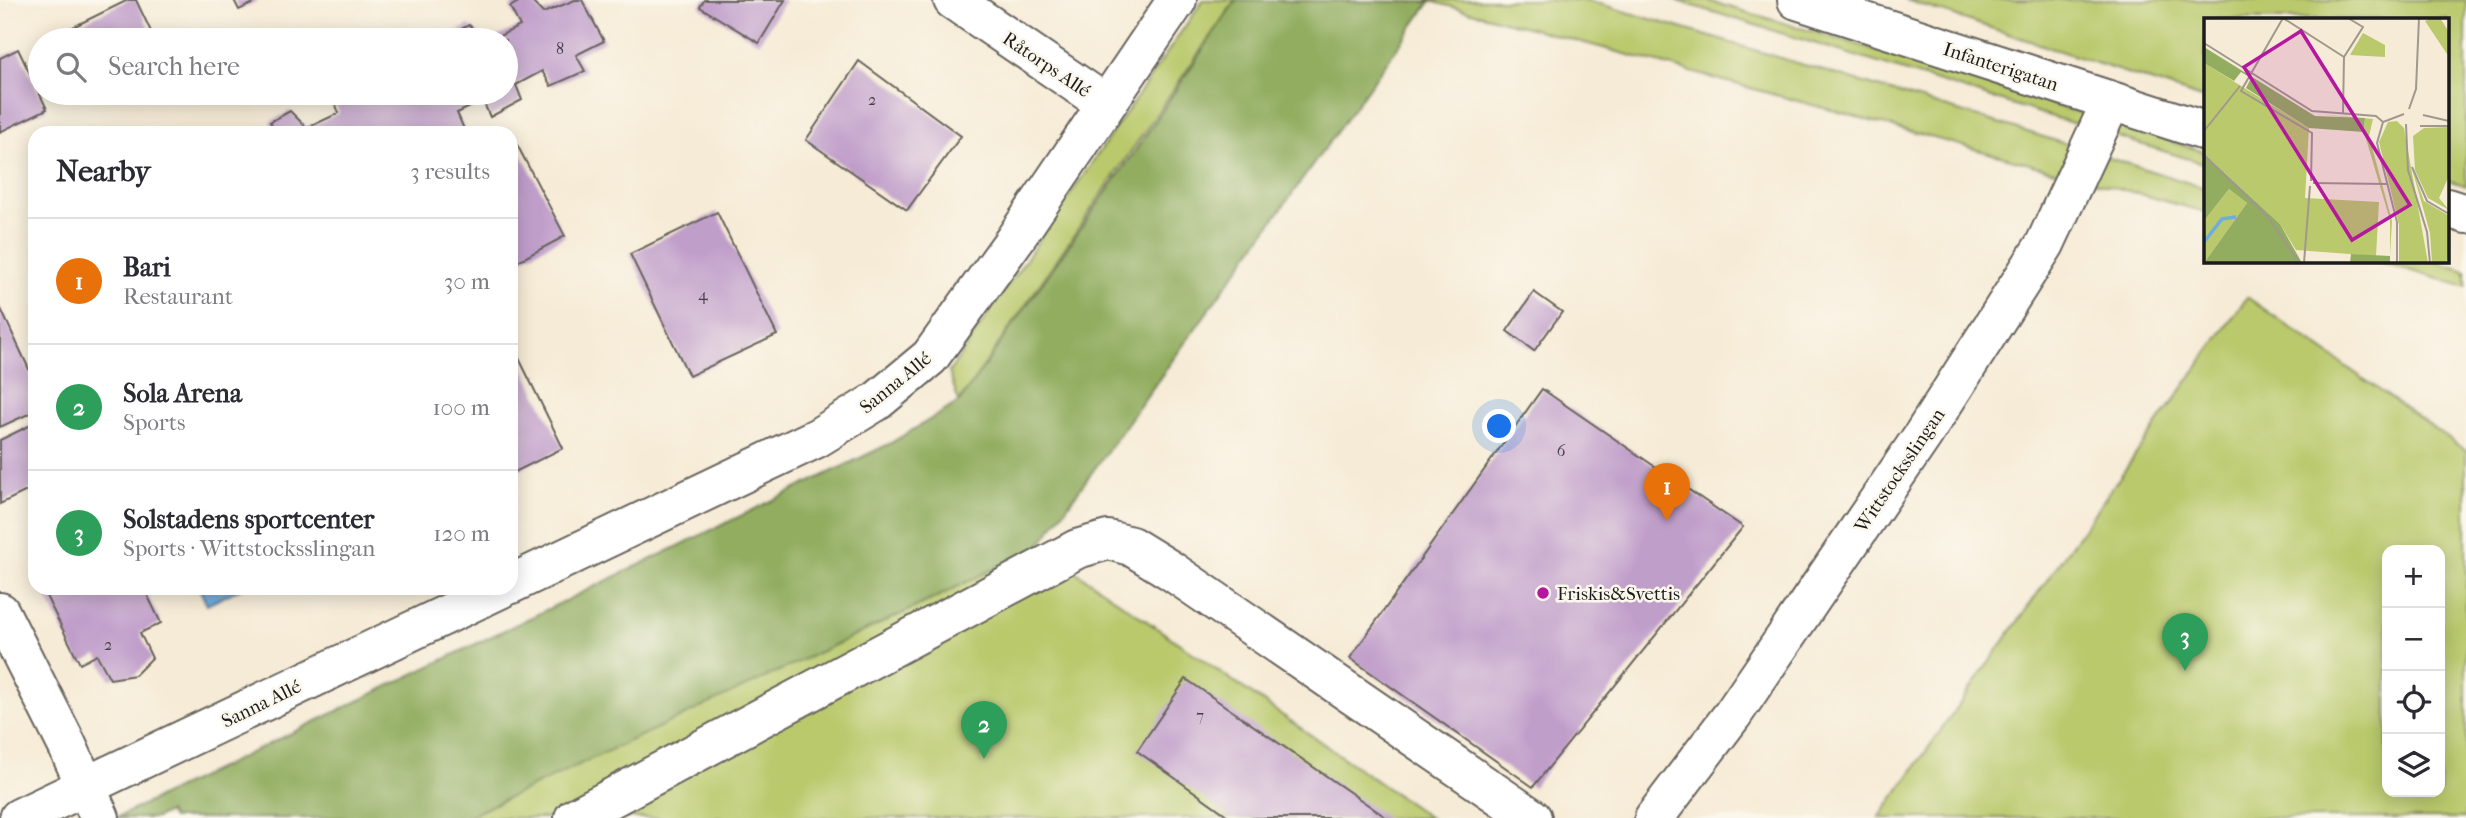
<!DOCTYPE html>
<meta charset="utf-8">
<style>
:root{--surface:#fff;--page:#f2f2f3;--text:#2b2b33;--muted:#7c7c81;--line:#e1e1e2;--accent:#b5179e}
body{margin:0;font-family:"IM FELL French Canon",serif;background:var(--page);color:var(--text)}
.controls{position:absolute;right:21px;bottom:21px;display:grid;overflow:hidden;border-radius:14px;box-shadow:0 4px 18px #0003}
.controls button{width:63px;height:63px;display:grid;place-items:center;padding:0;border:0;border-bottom:2px solid var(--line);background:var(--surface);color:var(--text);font:35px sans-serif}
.you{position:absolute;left:1500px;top:427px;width:24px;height:24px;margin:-18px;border:5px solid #fff;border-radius:50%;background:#1a73e8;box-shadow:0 0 0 10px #1a73e833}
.badge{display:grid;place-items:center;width:46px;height:46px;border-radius:50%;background:var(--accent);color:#fff;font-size:23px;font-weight:700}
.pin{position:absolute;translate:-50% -58px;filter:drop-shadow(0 2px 4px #0008)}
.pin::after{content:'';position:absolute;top:37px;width:24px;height:21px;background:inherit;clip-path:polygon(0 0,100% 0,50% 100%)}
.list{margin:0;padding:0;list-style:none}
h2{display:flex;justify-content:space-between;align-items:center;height:91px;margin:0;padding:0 28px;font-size:30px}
h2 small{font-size:23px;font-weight:400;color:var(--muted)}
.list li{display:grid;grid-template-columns:46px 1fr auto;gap:21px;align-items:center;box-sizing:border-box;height:126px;padding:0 28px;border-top:2px solid var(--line)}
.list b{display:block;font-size:26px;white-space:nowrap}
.list p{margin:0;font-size:23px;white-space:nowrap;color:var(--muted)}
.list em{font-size:23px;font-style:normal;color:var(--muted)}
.icon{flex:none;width:38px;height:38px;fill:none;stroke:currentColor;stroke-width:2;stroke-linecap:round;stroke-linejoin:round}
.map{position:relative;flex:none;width:2466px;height:818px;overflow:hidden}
.search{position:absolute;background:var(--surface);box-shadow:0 4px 18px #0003;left:28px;top:28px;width:490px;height:77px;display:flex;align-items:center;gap:18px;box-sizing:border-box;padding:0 24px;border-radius:38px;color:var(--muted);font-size:26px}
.panel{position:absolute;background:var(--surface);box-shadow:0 4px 18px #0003;left:28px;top:126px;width:490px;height:469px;border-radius:21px}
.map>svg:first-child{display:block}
.green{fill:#b9c96c;stroke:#6a7244;stroke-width:2;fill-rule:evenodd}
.forest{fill:#92ad60;stroke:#57643e;stroke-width:2}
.water{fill:#6fade1;stroke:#46647e;stroke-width:2}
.building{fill:#c09eca}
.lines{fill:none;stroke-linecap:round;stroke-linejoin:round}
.minor-casing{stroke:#68645d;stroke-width:42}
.minor{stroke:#fff;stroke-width:38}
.poi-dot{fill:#b5179e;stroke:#fbf7ec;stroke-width:2.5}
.labels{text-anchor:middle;stroke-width:5;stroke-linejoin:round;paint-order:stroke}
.number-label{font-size:16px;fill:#453c48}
.street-label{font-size:19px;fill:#1c1c1c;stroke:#fbf7ec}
.poi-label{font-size:19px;fill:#1c1c1c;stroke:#fbf7ec;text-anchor:start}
.inset-river{fill:none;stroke:#6fade1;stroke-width:3.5}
.inset-road{fill:none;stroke:#9f988c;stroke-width:2}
.view{fill:#b5179e;fill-opacity:0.15;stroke:#b5179e;stroke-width:3.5}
.inset-edge{fill:none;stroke:#1c1c1c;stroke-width:3.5}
</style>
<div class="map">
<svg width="2466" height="818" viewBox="0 0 2466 818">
<rect width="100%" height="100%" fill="#fbf7ec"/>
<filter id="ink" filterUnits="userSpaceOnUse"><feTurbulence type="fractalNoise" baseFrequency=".0143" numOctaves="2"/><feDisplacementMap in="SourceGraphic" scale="14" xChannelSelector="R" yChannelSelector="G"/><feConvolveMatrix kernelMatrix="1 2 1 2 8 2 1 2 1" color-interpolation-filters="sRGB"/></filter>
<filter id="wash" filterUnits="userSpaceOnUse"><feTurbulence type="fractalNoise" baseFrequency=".00686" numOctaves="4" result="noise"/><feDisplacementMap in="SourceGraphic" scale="28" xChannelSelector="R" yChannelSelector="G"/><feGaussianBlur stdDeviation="1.57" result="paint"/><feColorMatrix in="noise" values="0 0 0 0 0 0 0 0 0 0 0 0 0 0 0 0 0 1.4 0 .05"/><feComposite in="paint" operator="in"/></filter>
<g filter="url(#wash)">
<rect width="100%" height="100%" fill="#f6ebd6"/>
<g class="green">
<path d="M1203 0H1235L959 402 949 372Z"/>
<path d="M1427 0H1587L2015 128 2205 188V212Z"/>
<path d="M1674 0H1705L1904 58 2205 152V164Z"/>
<path d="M1906 0H2466V186L2447 180V19H2205V99Z"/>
<path d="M2377 261H2434L2466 271V287Z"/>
<path d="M2247 297 2466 451V818H1879ZM2387 550H2440V792H2387Z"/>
<path d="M1039 546 1430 818H465Z"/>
</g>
<path class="forest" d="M1236 0 1430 2 1039 546 931 600 465 818H172L168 812 156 818H116L889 444 959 402 1135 151Z"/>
<path class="water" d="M199 588H241L207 605Z"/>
<g id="blocks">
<g class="building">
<path d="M128 0H136L155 40H79L73 27Z"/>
<path d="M234 0H260L239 10Z"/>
<path d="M522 0H530L543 13 575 0H582L604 41 576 55 585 71 551 86 542 71 516 85 522 100 490 117 483 101 457 113 464 129 456 133H424L422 130 416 133H276L270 122 290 111 307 128 339 113 331 93H360L367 99 381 93H506V40H491L520 26 510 7Z"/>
<path d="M704 0H785L759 43 700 7Z"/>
<path d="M469 25 486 40H453L451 34Z"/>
<path d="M18 49 47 109 0 132V58Z"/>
<path d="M859 61 961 136 907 210 806 140Z"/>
<path d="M514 139 565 236 511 265V141Z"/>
<path d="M717 212 777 335 689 376 630 254Z"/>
<path d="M1534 292 1562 312 1534 351 1507 331Z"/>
<path d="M0 307 35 382V411L0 427Z"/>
<path d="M511 342 563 448 511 474Z"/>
<path d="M1542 389 1743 527 1533 787 1350 658Z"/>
<path d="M35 423V487L0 504V440Z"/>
<path d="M42 588H144L161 623 140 633 152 658 135 675 110 679 97 655 80 664Z"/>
<path d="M1186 679 1387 818H1231L1137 751Z"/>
</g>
</g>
</g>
<g filter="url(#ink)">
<use href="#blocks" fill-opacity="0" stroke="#68645d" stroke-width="2"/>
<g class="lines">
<g class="minor-casing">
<g id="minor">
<path d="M953 0 1106 104"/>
<path d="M1797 0 2205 131"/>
<path d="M2447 208 2466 214"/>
<path d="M511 584 817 438 877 401 930 357 1015 239 1177 0"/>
<path d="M0 612 67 745 100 818"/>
<path d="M19 818 502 588"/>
<path d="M574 818 1077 549 1108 540 1131 546 1170 570 1532 818"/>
<path d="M1654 818 1733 714 1923 435 2045 244 2111 102"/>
</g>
</g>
<use href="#minor" class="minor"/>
</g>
</g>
<circle class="poi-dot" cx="1543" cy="593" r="7"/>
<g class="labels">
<g class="number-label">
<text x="560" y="54">8</text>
<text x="872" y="105">2</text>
<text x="703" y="300">4</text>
<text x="1561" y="456">6</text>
<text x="108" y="650">2</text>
<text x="1200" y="721">7</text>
</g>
<g class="street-label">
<text transform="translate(1047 64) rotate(34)" y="7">Råtorps Allé</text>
<text transform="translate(2001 66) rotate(18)" y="7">Infanterigatan</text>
<text transform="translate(895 382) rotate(-39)" y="7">Sanna Allé</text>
<text transform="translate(1899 470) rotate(-56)" y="7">Wittstocksslingan</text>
<text transform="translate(261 703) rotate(-26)" y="7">Sanna Allé</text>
</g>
<g class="poi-label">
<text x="1557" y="600">Friskis&amp;Svettis</text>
</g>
</g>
<g transform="translate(2204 18)">
<rect width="245" height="245" fill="#f6ebd6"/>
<path d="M227 0H236L245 14V39L221 3ZM159 15 181 27V39L146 37ZM0 45 105 110 101 180 175 184 172 238 92 232 76 206 0 136ZM113 96 169 101 165 118 188 203 186 238V202L160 114 161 101ZM184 104 193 103 200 110 224 245H195V207L175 124ZM245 109V158L235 180 245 192 224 180 211 152 209 118 220 110ZM207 147 220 183 245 198V239L241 245H228L226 215ZM25 171 43 185 0 245V203Z" fill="#b9c96c"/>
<path d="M0 29 111 98 161 100 160 114 105 110 42 70 47 60 37 54 30 63 0 45ZM0 136 76 206 98 245H0L43 185 25 171 0 203ZM147 236 186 238V245H146Z" fill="#92ad60"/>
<path class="inset-river" d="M0 224 18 201 32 199"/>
<path class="inset-road" d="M79 0 37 73 108 115 107 163M79 0 140 39 139 95M0 25 108 93 172 98 179 104M140 39 159 9 144 0M205 91 212 71 215 0M219 97 245 103M202 106 204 152 223 214 226 245M216 108H245M0 113 36 68M0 137 64 199 95 245M208 149 223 183 245 196M109 165 183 166M100 245 106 168M193 245V204L173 125 179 104 200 96"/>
<path class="view" d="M97 13 206 187 148 222 40 49Z"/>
<rect width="245" height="245" class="inset-edge"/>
</g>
</svg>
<div class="controls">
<button>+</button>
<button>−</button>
<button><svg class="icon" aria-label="locate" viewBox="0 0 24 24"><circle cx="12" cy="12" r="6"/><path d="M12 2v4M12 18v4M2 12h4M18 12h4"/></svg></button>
<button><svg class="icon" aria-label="layers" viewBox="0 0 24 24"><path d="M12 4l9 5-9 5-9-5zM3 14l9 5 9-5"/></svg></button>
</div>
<div class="you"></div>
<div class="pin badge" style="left:1667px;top:521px;background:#e8710a">1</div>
<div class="pin badge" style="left:984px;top:759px;background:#2e9e5b">2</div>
<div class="pin badge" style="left:2185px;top:671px;background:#2e9e5b">3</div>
<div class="search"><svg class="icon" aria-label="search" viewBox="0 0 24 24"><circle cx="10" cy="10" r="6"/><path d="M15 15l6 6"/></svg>Search here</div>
<section class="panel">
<h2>Nearby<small>3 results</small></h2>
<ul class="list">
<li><span class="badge" style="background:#e8710a">1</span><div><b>Bari</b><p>Restaurant</p></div><em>30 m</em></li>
<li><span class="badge" style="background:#2e9e5b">2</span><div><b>Sola Arena</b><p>Sports</p></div><em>100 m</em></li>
<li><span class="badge" style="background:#2e9e5b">3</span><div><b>Solstadens sportcenter</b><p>Sports · Wittstocksslingan</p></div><em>120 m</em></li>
</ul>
</section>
</div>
